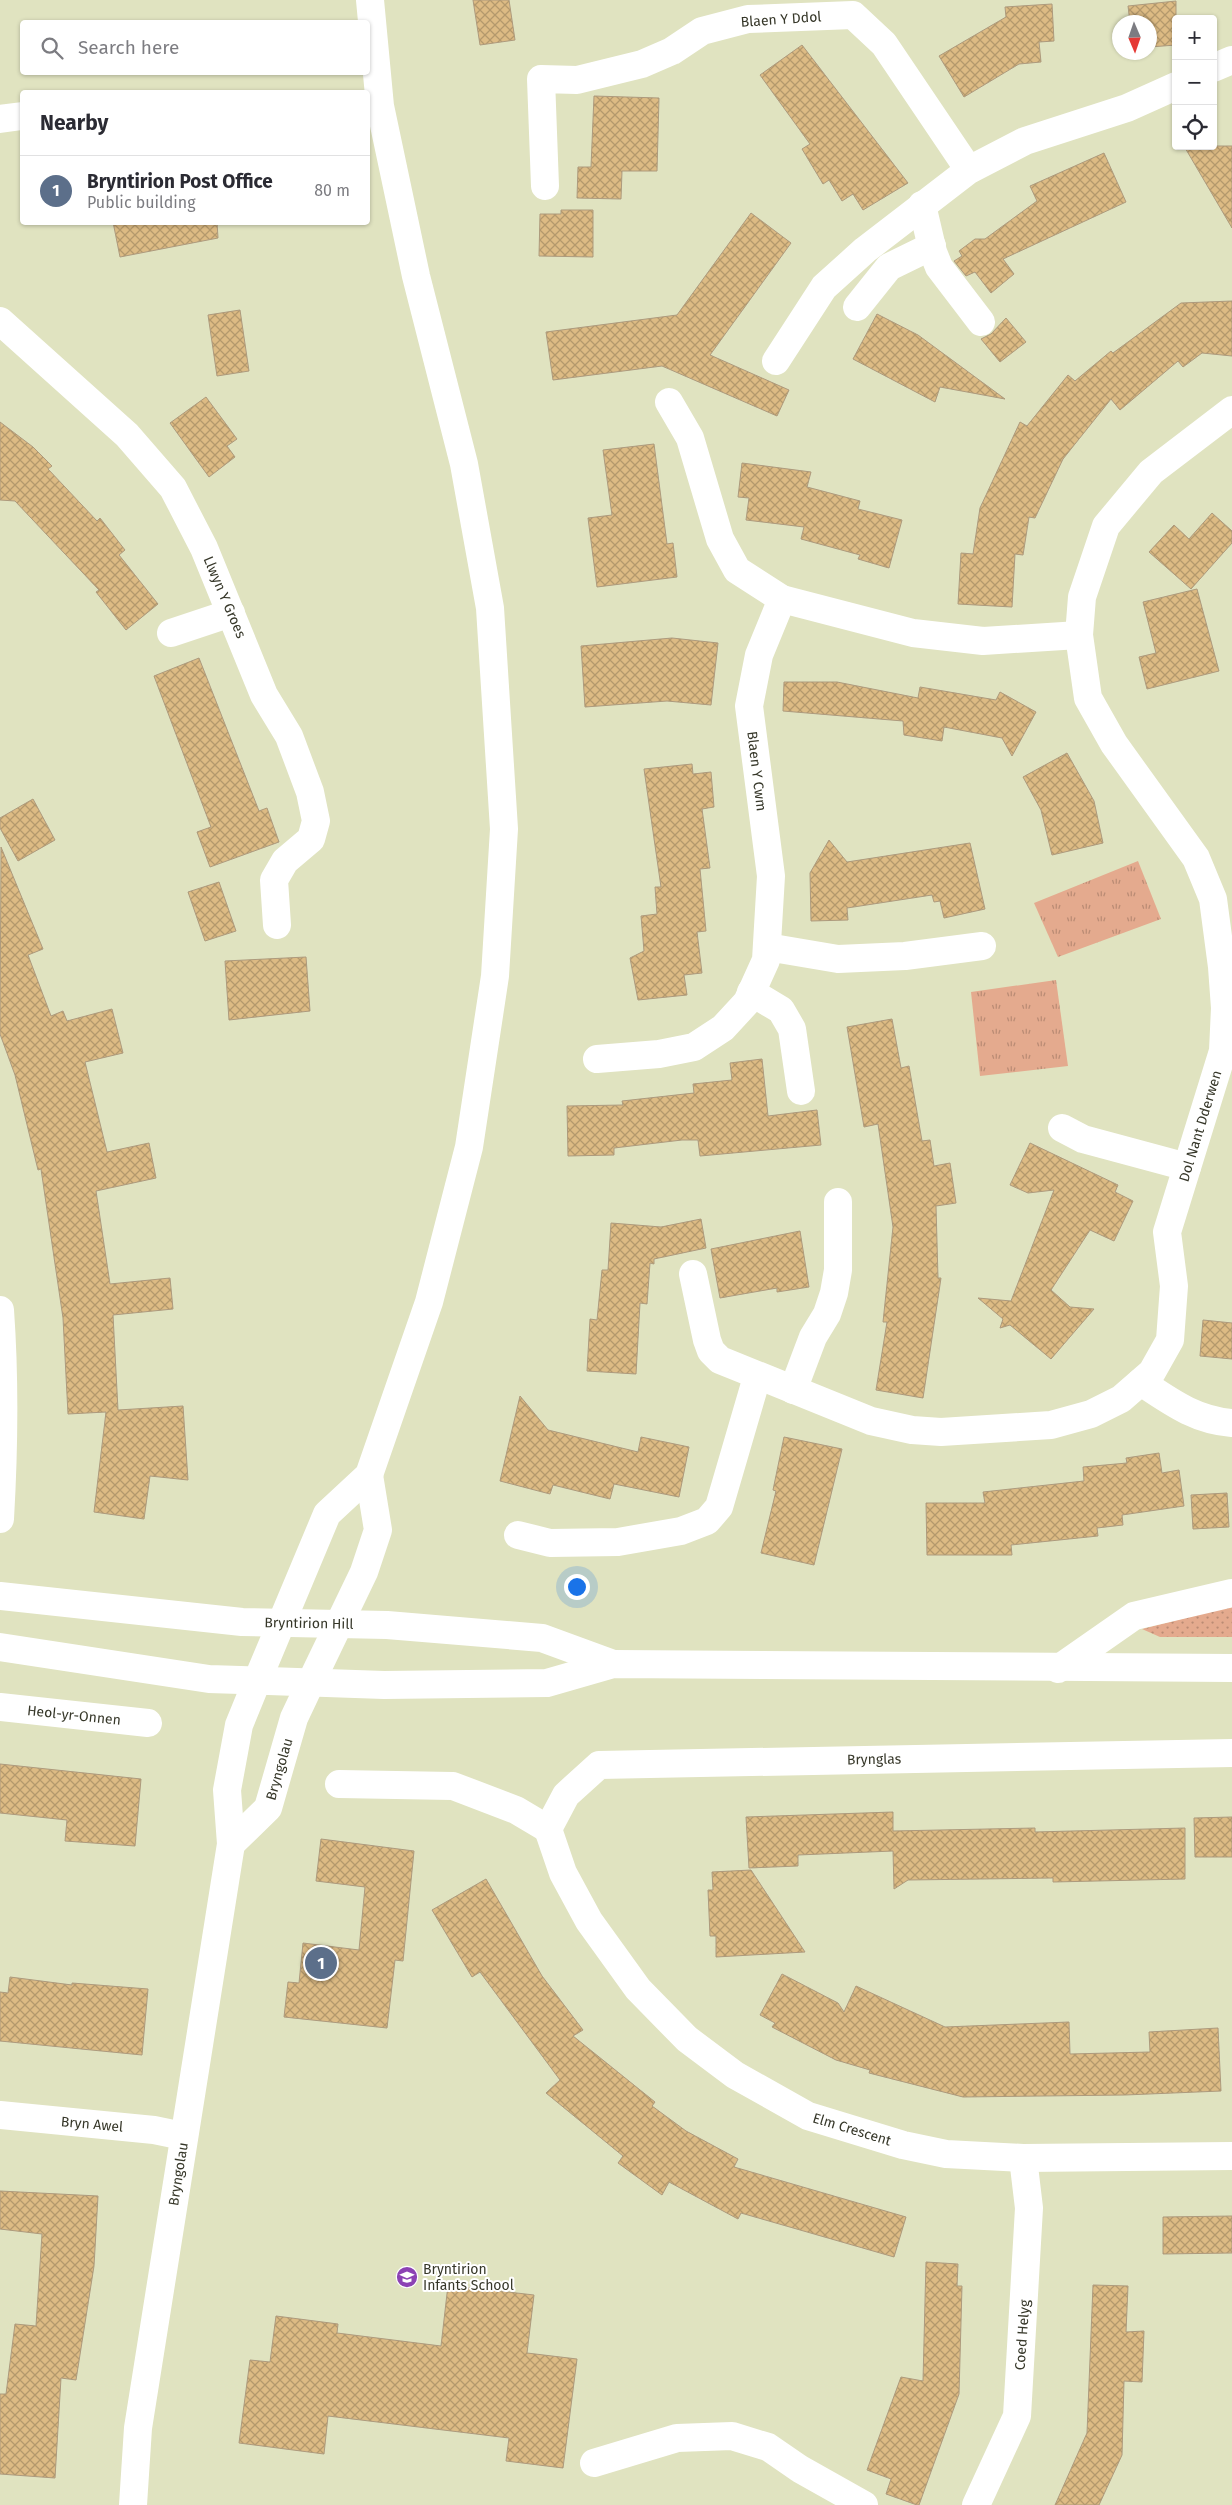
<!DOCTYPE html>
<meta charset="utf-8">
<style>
:root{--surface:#fff;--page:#f7f7f7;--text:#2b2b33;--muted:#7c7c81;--line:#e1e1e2;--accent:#8c42b4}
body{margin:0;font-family:"Fira Sans",sans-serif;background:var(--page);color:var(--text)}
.controls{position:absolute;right:15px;top:15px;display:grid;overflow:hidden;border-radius:5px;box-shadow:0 1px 4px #0004}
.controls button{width:45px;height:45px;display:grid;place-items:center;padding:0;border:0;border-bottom:1px solid var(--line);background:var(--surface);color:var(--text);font:25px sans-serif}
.compass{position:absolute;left:1112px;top:15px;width:45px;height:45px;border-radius:50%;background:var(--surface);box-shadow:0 1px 4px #0004;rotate:178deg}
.you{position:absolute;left:576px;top:1586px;width:18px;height:18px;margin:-12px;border:4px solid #fff;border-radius:50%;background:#1a73e8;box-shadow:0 0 0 8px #1a73e833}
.badge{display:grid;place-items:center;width:32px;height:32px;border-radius:50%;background:var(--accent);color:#fff;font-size:16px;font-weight:700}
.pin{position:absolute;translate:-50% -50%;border:2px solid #fff;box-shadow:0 1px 5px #0006}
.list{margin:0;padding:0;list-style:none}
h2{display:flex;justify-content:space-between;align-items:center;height:65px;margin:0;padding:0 20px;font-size:21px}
h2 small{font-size:16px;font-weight:400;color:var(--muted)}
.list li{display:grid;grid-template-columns:32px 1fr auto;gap:15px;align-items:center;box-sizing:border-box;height:70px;padding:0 20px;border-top:1px solid var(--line)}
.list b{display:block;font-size:19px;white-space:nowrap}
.list p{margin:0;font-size:16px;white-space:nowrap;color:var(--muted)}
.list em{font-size:16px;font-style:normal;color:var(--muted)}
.icon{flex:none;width:28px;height:28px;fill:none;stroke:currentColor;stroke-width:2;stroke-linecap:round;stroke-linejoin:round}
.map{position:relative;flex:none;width:1232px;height:2505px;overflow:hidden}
.search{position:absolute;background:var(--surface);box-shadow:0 1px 4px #0004;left:20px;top:20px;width:350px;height:55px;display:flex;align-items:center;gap:12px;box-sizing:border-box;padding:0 18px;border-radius:5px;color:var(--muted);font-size:19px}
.panel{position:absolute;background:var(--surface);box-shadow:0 1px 4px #0004;left:20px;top:90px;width:350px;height:135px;border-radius:5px}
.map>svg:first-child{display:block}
.grass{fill:url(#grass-dots)}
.park{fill:url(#park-tufts)}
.building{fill:url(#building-cross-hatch);stroke:#ad9a7d}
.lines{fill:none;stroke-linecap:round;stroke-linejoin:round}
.minor{stroke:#fff;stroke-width:28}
.major{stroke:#fff;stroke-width:28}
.labels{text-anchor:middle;stroke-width:4;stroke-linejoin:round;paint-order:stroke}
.street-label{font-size:14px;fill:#363729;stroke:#fff}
.poi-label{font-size:14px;fill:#363729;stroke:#fff;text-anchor:start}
</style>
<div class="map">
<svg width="1232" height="2505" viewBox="0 0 1232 2505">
<defs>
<pattern id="grass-dots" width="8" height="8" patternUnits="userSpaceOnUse" patternTransform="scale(1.25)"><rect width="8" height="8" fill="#e4aa8e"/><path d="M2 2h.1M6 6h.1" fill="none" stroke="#ba8b74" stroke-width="1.8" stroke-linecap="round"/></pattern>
<pattern id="park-tufts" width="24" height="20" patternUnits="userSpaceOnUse" patternTransform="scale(1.25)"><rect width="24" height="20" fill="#e4aa8e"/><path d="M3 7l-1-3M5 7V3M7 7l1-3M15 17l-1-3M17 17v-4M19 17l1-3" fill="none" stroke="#ba8b74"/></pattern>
<pattern id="building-cross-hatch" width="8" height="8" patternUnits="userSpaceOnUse" patternTransform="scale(1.25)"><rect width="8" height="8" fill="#ddbb84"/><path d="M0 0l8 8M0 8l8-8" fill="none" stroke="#b4996c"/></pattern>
</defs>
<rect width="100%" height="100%" fill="#e0e3c0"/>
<path class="grass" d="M1232 1606V1637H1160L1142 1629Z"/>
<g class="park">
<path d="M1138 861 1161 919 1058 957 1034 903Z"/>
<path d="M1056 980 1068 1066 980 1076 971 992Z"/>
</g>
<g class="building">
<path d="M473 0H509L515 40 480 45Z"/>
<path d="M1176 1V45L1150 47V22H1130L1128 6Z"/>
<path d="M1052 4 1054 41 1039 42 1041 62 1019 64 964 97 939 56 1006 17 1005 7Z"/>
<path d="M802 45 908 183 863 210 853 194 842 201 829 180 823 184 802 149 810 144 760 75Z"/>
<path d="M594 96 659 98 657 171H622L621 199 577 198 578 167H591Z"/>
<path d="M1184 146H1232V228Z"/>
<path d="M1104 153 1126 202 1003 259 1014 274 991 293 975 272 966 276 954 261 962 256 959 251 975 239H985L1037 201 1030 186Z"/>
<path d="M561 210H593V257L539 256 540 214H561Z"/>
<path d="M751 213 791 243 710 355 789 390 777 416 662 366 553 380 546 332 677 315Z"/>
<path d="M113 222H217L218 238 120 257Z"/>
<path d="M1232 301V356L1202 353 1183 367 1178 361 1120 410 1111 399 1063 459 1035 518 1029 517 1023 555 1015 554 1012 607 958 604 961 553 973 554 980 508 1020 422 1027 426 1068 375 1075 381 1111 351 1113 353 1181 303Z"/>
<path d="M240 310 249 371 217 376 208 315Z"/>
<path d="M877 314 918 335 1005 399 940 387 935 402 853 359Z"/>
<path d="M1006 318 1026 342 1000 362 981 339 991 334Z"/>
<path d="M206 397 237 439 227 446 235 457 209 477 170 423Z"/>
<path d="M0 422 33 447 52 466 48 469 97 521 100 518 125 550 119 555 158 604 126 630 96 592 99 590 15 501 0 500Z"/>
<path d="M654 444 667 544 673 543 677 577 597 587 588 518 612 515 603 450Z"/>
<path d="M742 463 811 472 807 487 860 501 858 509 902 520 889 568 858 559 860 555 801 539 804 527 746 520 749 498 738 497Z"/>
<path d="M1212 513 1232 531V543L1191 589 1149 552 1174 525 1189 539Z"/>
<path d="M1197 589 1219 671 1147 689 1139 657 1156 653 1143 602Z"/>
<path d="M672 638 718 643 711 705 667 701 585 707 581 646Z"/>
<path d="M199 658 259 811 267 808 279 842 210 867 197 832 211 827 154 676Z"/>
<path d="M784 682H837L918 698 920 687 996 700 1000 692 1036 712 1012 756 1002 738 944 727 942 741 904 735 903 721 783 711Z"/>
<path d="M1067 753 1094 801 1103 843 1052 855 1041 810 1023 777Z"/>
<path d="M692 764 693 774 711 772 714 807 702 809 710 868 700 869 706 931 697 932 702 973 684 975 687 995 638 1000 630 958 644 951 641 916 657 914 655 887H661L644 769Z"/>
<path d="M33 799 55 840 18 861 0 828V818Z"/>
<path d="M829 840 847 862 970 843 985 909 944 918 940 901 934 902 932 895 847 908 848 920 811 921 810 873Z"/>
<path d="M1 847 43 949 28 955 51 1016 63 1011 67 1021 112 1009 123 1053 85 1062 107 1152 149 1143 156 1178 96 1191 110 1284 170 1278 173 1309 113 1315 118 1410 183 1406 188 1480 150 1476 144 1519 94 1512 106 1412 68 1414 63 1318 41 1169 38 1170 15 1075 0 1034Z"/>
<path d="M219 882 236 931 205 941 188 892Z"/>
<path d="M306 957 310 1011 229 1020 225 961Z"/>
<path d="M892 1019 901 1068 909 1066 922 1141 930 1140 934 1166 950 1163 956 1203 936 1206 938 1278H941L923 1398 876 1390 887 1322H883L893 1227 878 1124 864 1127 847 1027Z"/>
<path d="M762 1059 768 1116 817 1110 821 1145 700 1156 698 1140H682L614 1148V1155L568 1156 567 1106 623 1105 622 1101 694 1093 693 1084 732 1080 730 1063Z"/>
<path d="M1030 1143 1118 1185 1115 1192 1133 1201 1114 1241 1090 1230 1051 1290 1070 1307 1094 1309 1051 1359 1010 1325 1000 1328 1003 1319 978 1298 1011 1301 1054 1190 1028 1193 1010 1185Z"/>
<path d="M701 1219 706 1248 654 1259V1264L650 1263 647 1304 640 1303 636 1374 587 1371 590 1319 597 1320 602 1270H608L611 1223 661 1227Z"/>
<path d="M800 1231 809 1287 777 1292V1288L720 1298 711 1249Z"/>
<path d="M1203 1320 1232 1323V1359L1200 1356Z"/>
<path d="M520 1396 548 1430 638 1452 641 1437 689 1447 679 1497 614 1484 610 1499 553 1485 550 1494 500 1481Z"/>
<path d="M784 1437 842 1449 814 1565 761 1553 776 1491 773 1490Z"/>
<path d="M1159 1453 1162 1473 1179 1470 1184 1506 1122 1515 1123 1525 1097 1528 1098 1536 1011 1545 1012 1555H927L926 1503H985L983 1492 1084 1481 1083 1467 1127 1463 1126 1458Z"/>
<path d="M1227 1493 1229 1527 1193 1529 1191 1495Z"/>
<path d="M0 1764 141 1779 135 1846 65 1841 67 1820 0 1813Z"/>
<path d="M893 1812V1831L1035 1828V1832L1185 1828V1879L1053 1882V1878L908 1880 894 1889 893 1851 798 1855V1866L749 1868 746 1817Z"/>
<path d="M1232 1817V1857H1195L1194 1818Z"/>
<path d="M321 1839 414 1851 403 1961 395 1960 387 2028 284 2017 288 1982 299 1983 303 1943 359 1950 365 1887 316 1881Z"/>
<path d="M751 1870 805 1952 716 1957V1936H710L708 1890H713L712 1872Z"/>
<path d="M486 1879 542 1976 583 2030 573 2036 655 2102 652 2106 686 2131 738 2159 734 2167 906 2217 894 2257 741 2213 738 2219 669 2182 662 2195 618 2163 623 2156 546 2093 560 2080 480 1972 472 1977 432 1910Z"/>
<path d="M782 1974 838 2003 844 2012 856 1986 945 2027 1069 2022 1070 2054 1150 2052 1149 2032 1218 2028 1221 2091 1125 2095 963 2097 869 2073 870 2070 836 2060 772 2027 775 2023 760 2015Z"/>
<path d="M10 1977 72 1985V1983L148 1989 142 2055 0 2041V1992L8 1993Z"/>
<path d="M0 2191 98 2196 94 2266 76 2380 61 2378 55 2478 0 2474V2394H6L15 2324 36 2326 42 2234 0 2229Z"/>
<path d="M1232 2216V2253L1163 2254V2217Z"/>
<path d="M926 2262 958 2264 957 2286H962L959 2394 919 2505H917L886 2494 891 2479 867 2470 901 2377 923 2381Z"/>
<path d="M448 2285 534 2295 527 2353 577 2359 563 2468 506 2461 509 2438 328 2416 324 2454 239 2443 250 2360 270 2362 276 2316 338 2324 337 2333 441 2346Z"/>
<path d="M1093 2285 1128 2286 1126 2332 1144 2331 1142 2382 1124 2381 1122 2455 1099 2505H1055L1087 2433Z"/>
</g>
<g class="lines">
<g class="minor">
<path d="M1213 68 1232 60"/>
<path d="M0 119 22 116"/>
<path d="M545 186 541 79 577 80 642 64 672 51 702 31 748 19 853 15 884 44 969 170"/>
<path d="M922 205 933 252 939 267 981 322"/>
<path d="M857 307 889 267 932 246"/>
<path d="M0 321 127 435 173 488 204 548 264 695 289 736 310 792 316 821 311 839 285 861 274 880 277 925"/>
<path d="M776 361 824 287 865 250 969 170 1025 141 1127 108 1176 86"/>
<path d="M669 402 690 438 720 539 737 570 782 599 913 633 983 641 1079 635"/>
<path d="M171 633 231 613"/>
<path d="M767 947 838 959 905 956 982 946"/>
<path d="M751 992 781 1010 792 1029 801 1091"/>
<path d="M597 1059 659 1054 694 1047 723 1028 747 1002 766 960 771 876 749 706 759 655 782 599"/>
<path d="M1062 1128 1083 1139 1187 1167"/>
<path d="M693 1274 707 1340 711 1351 720 1360 871 1421 912 1430 941 1432 1051 1425 1091 1414 1121 1399 1152 1372 1170 1340 1174 1286 1167 1232 1223 1051 1225 1008 1222 967 1213 899 1196 858 1114 744 1088 698 1079 635 1082 597 1106 526 1151 472 1232 410"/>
<path d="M0 1310C5 1380 4 1450 0 1519"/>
<path d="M1141 1382C1171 1402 1195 1420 1232 1423"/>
<path d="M793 1390 813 1337 827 1314 834 1293 838 1270V1202"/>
<path d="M518 1535 550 1543 618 1542 681 1531 707 1521 719 1507 757 1377"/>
<path d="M1058 1669 1134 1616 1232 1593"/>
<path d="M0 1707 148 1723"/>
<path d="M339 1784 453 1786 516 1810 548 1829"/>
<path d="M548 1829 563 1873 589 1921 638 1989 687 2039 735 2075 808 2116 903 2145 946 2154 1023 2158 1232 2156"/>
<path d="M548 1829 566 1795 599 1765 1232 1753"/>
<path d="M231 1844 268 1808 294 1718 311 1682"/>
<path d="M0 2115 154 2130 183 2136"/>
<path d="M594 2463 677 2438 732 2436 768 2447 800 2469 864 2505"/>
<path d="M133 2505 138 2428 231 1844 227 1790 239 1725 257 1681"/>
<path d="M976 2505 1017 2416 1029 2208 1023 2158"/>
</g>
<g class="major">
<path d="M0 1596 242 1622 387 1625 542 1638 613 1664"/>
<path d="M0 1647 209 1679 384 1685 547 1683 613 1664 1232 1668"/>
<path d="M257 1681 327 1514 369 1475 429 1302 469 1147 495 976 504 829 490 608 464 464 416 276 380 106 370 0"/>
<path d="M311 1682 364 1572 378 1530 369 1475"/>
</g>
</g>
<defs>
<g id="school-disc" transform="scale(1.125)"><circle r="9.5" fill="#8c42b4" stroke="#fff"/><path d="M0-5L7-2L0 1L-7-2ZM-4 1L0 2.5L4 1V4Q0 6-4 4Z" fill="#fff"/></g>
</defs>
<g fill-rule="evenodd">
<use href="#school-disc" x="407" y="2277"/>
</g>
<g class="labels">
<g class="street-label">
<text transform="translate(781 19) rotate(-4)" y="5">Blaen Y Ddol</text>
<text transform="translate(225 597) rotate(67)" y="5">Llwyn Y Groes</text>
<text transform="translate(757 771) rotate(83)" y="5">Blaen Y Cwm</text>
<text transform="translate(1200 1126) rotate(-73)" y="5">Dol Nant Dderwen</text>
<text transform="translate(309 1623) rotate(1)" y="5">Bryntirion Hill</text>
<text transform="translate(74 1715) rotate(6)" y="5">Heol-yr-Onnen</text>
<text transform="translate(874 1759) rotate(-1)" y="5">Brynglas</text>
<text transform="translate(279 1769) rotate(-74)" y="5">Bryngolau</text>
<text transform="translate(92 2124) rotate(5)" y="5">Bryn Awel</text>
<text transform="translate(852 2129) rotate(17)" y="5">Elm Crescent</text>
<text transform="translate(178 2174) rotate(-81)" y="5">Bryngolau</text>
<text transform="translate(1022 2335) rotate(-86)" y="5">Coed Helyg</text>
</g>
<g class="poi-label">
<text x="423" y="2274">Bryntirion<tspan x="423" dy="16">Infants School</tspan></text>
</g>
</g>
</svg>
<div class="controls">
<button>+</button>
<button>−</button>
<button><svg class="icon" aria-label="locate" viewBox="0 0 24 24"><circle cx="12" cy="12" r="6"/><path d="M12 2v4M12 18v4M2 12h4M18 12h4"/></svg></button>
</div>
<svg class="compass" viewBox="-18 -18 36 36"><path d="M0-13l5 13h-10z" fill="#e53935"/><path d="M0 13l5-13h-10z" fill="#7c7c81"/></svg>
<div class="you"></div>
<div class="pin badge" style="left:321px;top:1963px;background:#5c6f8a">1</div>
<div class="search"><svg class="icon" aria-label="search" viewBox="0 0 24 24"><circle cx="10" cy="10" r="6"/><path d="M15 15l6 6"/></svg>Search here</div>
<section class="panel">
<h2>Nearby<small></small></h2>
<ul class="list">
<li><span class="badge" style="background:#5c6f8a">1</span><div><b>Bryntirion Post Office</b><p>Public building</p></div><em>80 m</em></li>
</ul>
</section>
</div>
